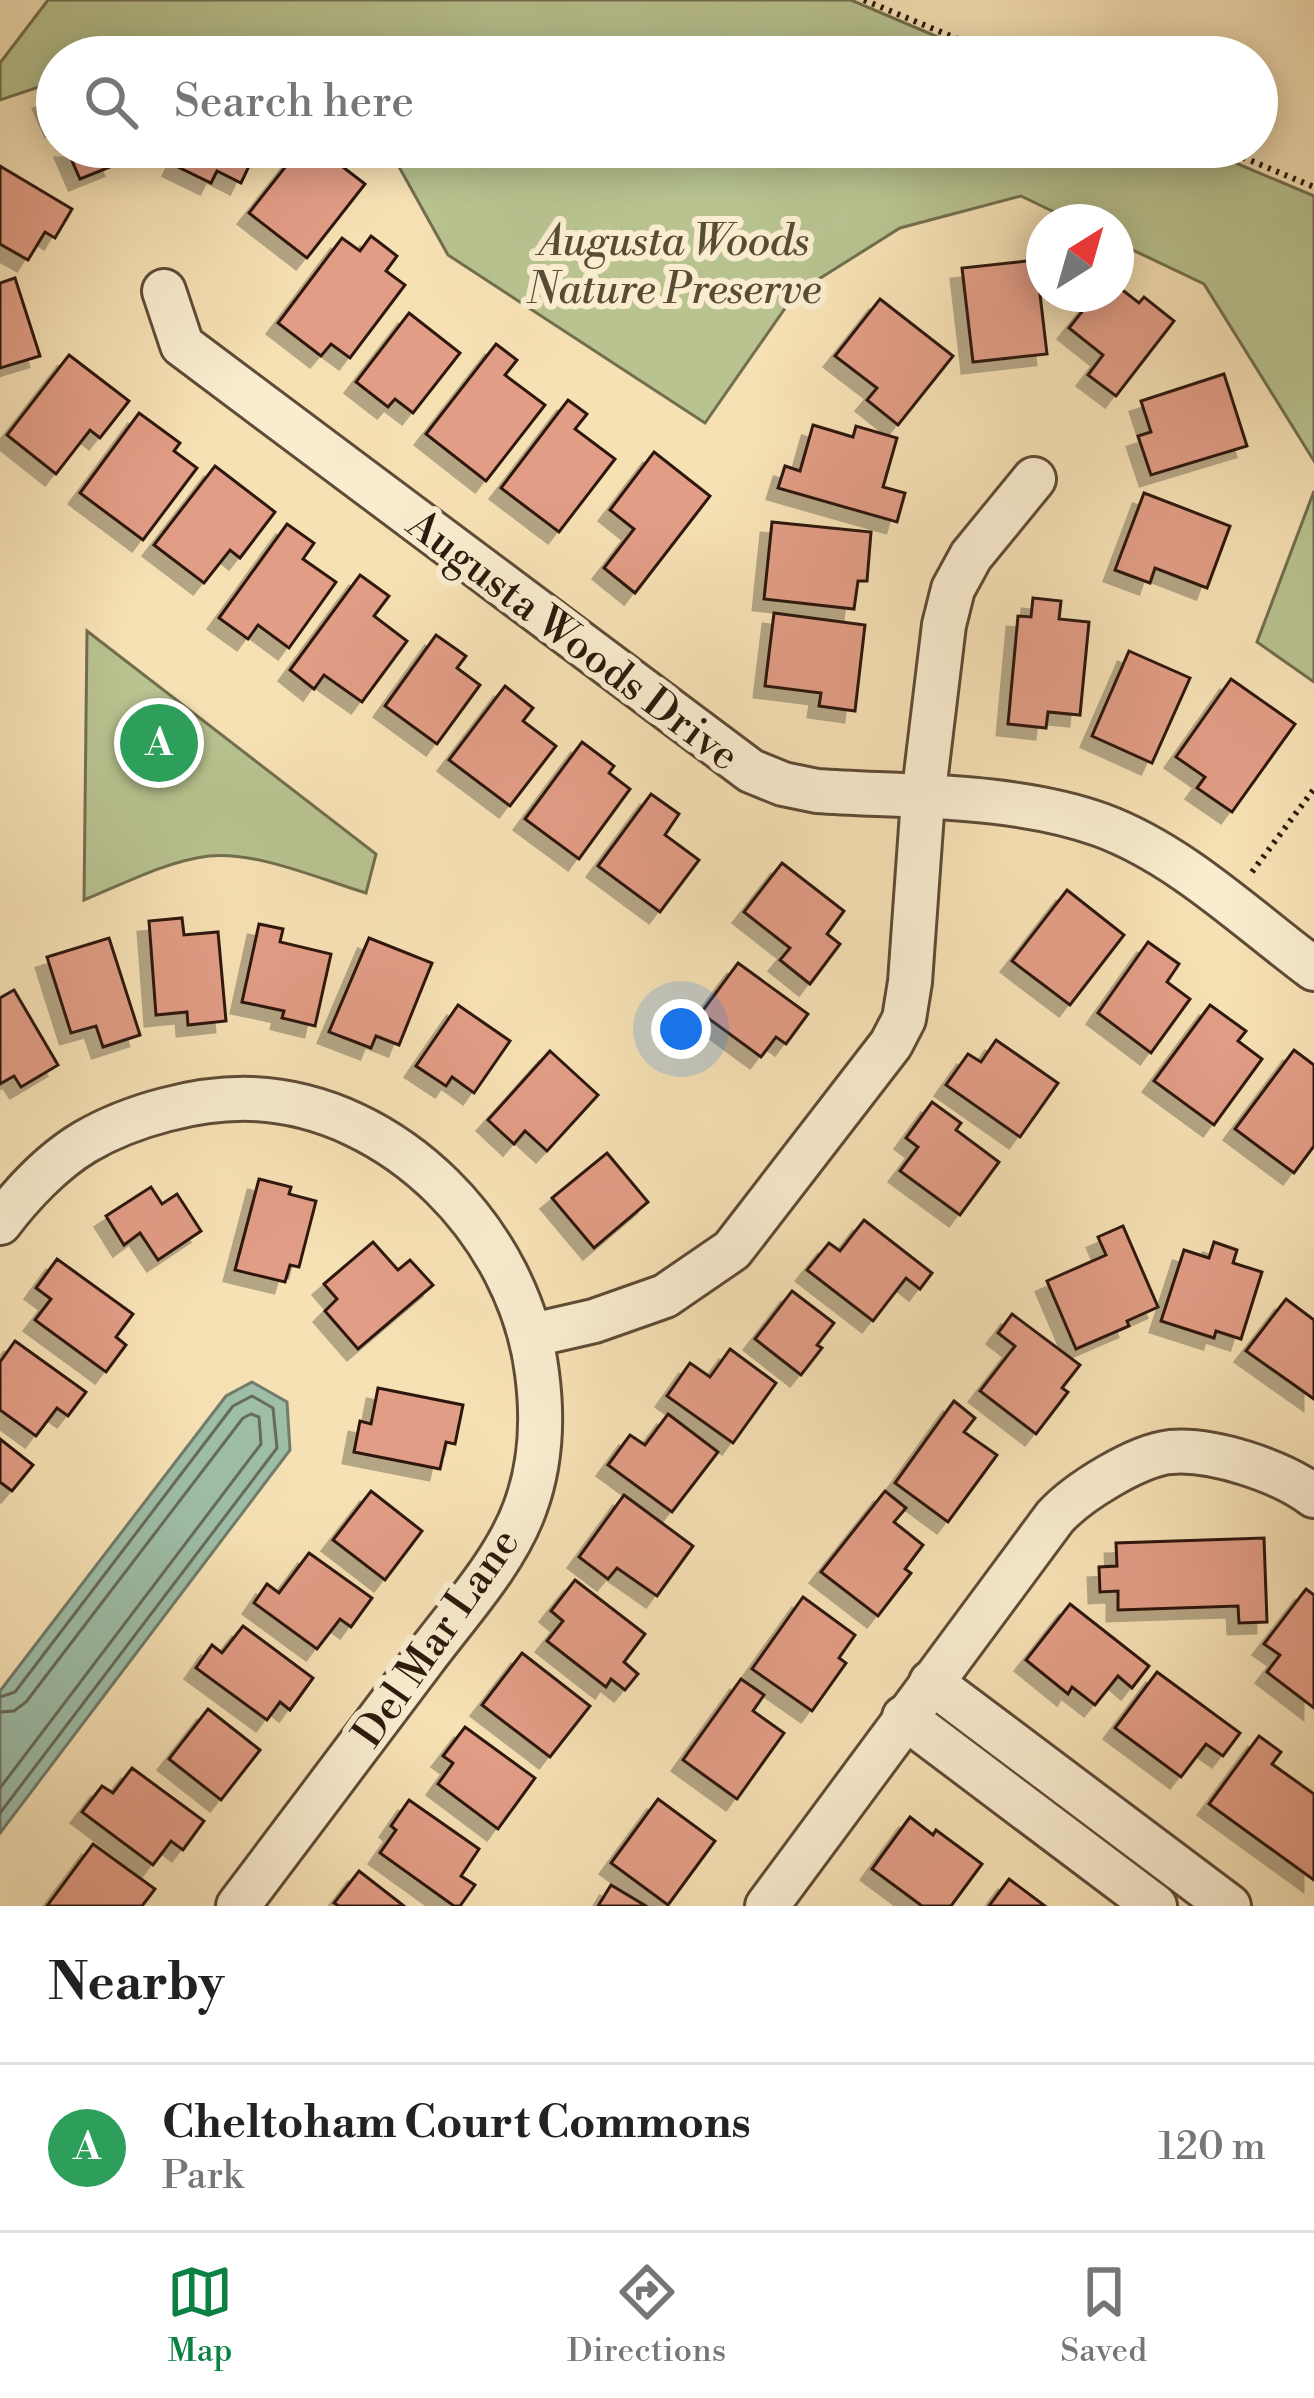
<!DOCTYPE html>
<style>
:root{--surface:#fff;--page:#f2f2f2;--text:#222;--muted:#767676;--line:#e0e0e0;--accent:#0b8043}
body{margin:0;font-family:"Libre Bodoni",serif;background:var(--page);color:var(--text)}
.compass{position:absolute;left:1026px;top:204px;width:108px;height:108px;border-radius:50%;background:var(--surface);box-shadow:0 6px 30px #0003;rotate:37deg}
.you{position:absolute;left:681px;top:1029px;width:42px;height:42px;margin:-30px;border:9px solid #fff;border-radius:50%;background:#1a73e8;box-shadow:0 0 0 18px #1a73e833}
.badge{display:grid;place-items:center;width:78px;height:78px;border-radius:50%;background:var(--accent);color:#fff;font-size:39px;font-weight:700}
.pin{position:absolute;translate:-50% -50%;border:6px solid #fff;box-shadow:0 3px 12px #0006}
.list{margin:0;padding:0;list-style:none}
h2{display:flex;justify-content:space-between;align-items:center;height:156px;margin:0;padding:0 48px;font-size:51px}
h2 small{font-size:39px;font-weight:400;color:var(--muted)}
.list li{display:grid;grid-template-columns:78px 1fr auto;gap:36px;align-items:center;box-sizing:border-box;height:168px;padding:0 48px;border-top:3px solid var(--line)}
.list b{display:block;font-size:45px;white-space:nowrap}
.list p{margin:0;font-size:39px;white-space:nowrap;color:var(--muted)}
.list em{font-size:39px;font-style:normal;color:var(--muted)}
.icon{flex:none;width:66px;height:66px;fill:none;stroke:currentColor;stroke-width:2;stroke-linecap:round;stroke-linejoin:round}
.map{position:relative;flex:none;width:1314px;height:1906px;overflow:hidden}
.search{position:absolute;background:var(--surface);box-shadow:0 6px 30px #0003;left:36px;right:36px;top:36px;height:132px;display:flex;align-items:center;gap:30px;box-sizing:border-box;padding:0 42px;border-radius:66px;color:var(--muted);font-size:45px}
.sheet{height:324px;background:var(--surface)}
nav{display:flex;justify-content:space-around;align-items:center;box-sizing:border-box;height:168px;border-top:3px solid var(--line);background:var(--surface);font-size:33px;color:var(--muted)}
nav a{display:grid;justify-items:center;gap:6px}
nav .on{color:var(--accent)}
.map>svg:first-child{display:block}
.green{fill:#b8c390;stroke:#726e4e;stroke-width:3}
.water{fill:#9ebea8;stroke:#717c6a;stroke-width:3}
.lines{fill:none;stroke-linecap:round;stroke-linejoin:round}
.shore{stroke:#666c5a;stroke-width:3}
.building{fill:#e29d86;stroke:#2d190c;stroke-width:3;filter:url(#shadow)}
.minor-casing{stroke:#5f4b36;stroke-width:48}
.path{stroke:#2d190c;stroke-width:6;stroke-dasharray:3 6;stroke-linecap:butt}
.minor{stroke:#f9eccf;stroke-width:42}
.labels{text-anchor:middle;stroke-width:12;stroke-linejoin:round;paint-order:stroke}
.park-label{font-size:42px;font-style:italic;fill:#574c34;stroke:#f9eccf}
.street-label{font-size:42px;fill:#2d190c;stroke:#f9eccf}
</style>
<div class="map">
<svg width="1314" height="1906" viewBox="0 0 1314 1906">
<defs>
<filter id="shadow"><feDropShadow dx="-11" dy="11" stdDeviation="0" flood-color="#0004"/></filter>
</defs>
<rect width="100%" height="100%" fill="#f6e1b5"/>
<filter id="stains"><feTurbulence type="fractalNoise" baseFrequency=".00167" numOctaves="4"/><feColorMatrix values="0 0 0 0 .2 0 0 0 0 .09 0 0 0 0 .02 0 0 0 .5 -.17"/></filter>
<radialGradient id="worn" r=".72"><stop offset=".6" stop-color="#630" stop-opacity="0"/><stop offset="1" stop-color="#630" stop-opacity=".3"/></radialGradient>
<g class="green">
<path d="M48 0H851L985 57H197L150 49 127 57H57V81L0 100V63Z"/>
<path d="M388 147H1198L1314 196V461L1204 284 1116 242V222H1075L1021 196 900 228 795 294 705 423 448 255Z"/>
<path d="M1314 491V682L1257 642Z"/>
<path d="M87 631 376 854 366 893C320 879 256 851 209 856 167 861 123 884 84 900Z"/>
</g>
<path class="water" d="M252 1382 287 1402 290 1450 0 1833V1691L226 1396Z"/>
<g class="lines">
<g class="shore">
<path d="M0 1697 15 1692 233 1406 252 1396 273 1408 277 1448 0 1813"/>
<path d="M0 1712 14 1711 26 1702 243 1418 251 1414 259 1417 261 1444 0 1788"/>
</g>
</g>
<g class="building">
<path d="M57 93V127L44 98Z"/>
<path d="M66 147H107L115 165 80 179Z"/>
<path d="M182 147H258L241 183 217 171 211 183 174 165Z"/>
<path d="M301 147H317L365 184 307 258 249 213Z"/>
<path d="M0 166 72 209 55 238 45 232 28 260 0 244Z"/>
<path d="M371 236 397 256 386 271 405 285 350 358 331 344 321 356 278 323 342 238 360 251Z"/>
<path d="M1036 260 1047 354 973 362 962 268Z"/>
<path d="M15 278 40 356 0 368V283Z"/>
<path d="M1116 285 1139 303 1144 297 1174 321 1116 396 1088 375 1103 355 1069 328 1096 294H1116Z"/>
<path d="M880 299 953 356 898 425 867 400 877 388 835 356Z"/>
<path d="M409 313 460 353 413 413 395 399 388 407 356 382Z"/>
<path d="M496 344 517 360 505 375 545 405 486 481 426 434Z"/>
<path d="M69 355 129 401 100 438 90 430 56 474 7 435Z"/>
<path d="M1224 374 1247 446 1151 475 1138 436 1151 432 1141 401Z"/>
<path d="M568 400 587 414 575 429 615 459 559 532 501 488Z"/>
<path d="M139 413 180 443 174 451 197 468 143 540 80 493Z"/>
<path d="M813 425 853 437 856 426 897 438 883 487 905 493 897 522 778 488 785 466 800 471Z"/>
<path d="M654 452 710 496 635 593 604 568 634 529 610 510Z"/>
<path d="M215 466 275 512 240 558 230 550 204 583 154 545Z"/>
<path d="M1144 493 1230 526 1207 588 1155 568 1150 583 1115 570Z"/>
<path d="M772 522 871 532 867 581H858L854 609 764 599Z"/>
<path d="M287 524 314 543 303 559 336 582 289 648 258 625 248 639 219 618Z"/>
<path d="M360 575 389 596 374 616 407 641 362 702 324 675 314 689 290 670Z"/>
<path d="M1033 598 1061 601 1059 619 1089 622 1080 715 1048 712 1046 728 1008 724 1018 616 1031 617Z"/>
<path d="M774 613 865 625 855 711 819 706 821 693 765 686Z"/>
<path d="M436 635 466 656 457 668 480 685 437 744 385 706Z"/>
<path d="M1129 651 1190 678 1152 763 1092 736Z"/>
<path d="M1231 679 1295 724 1232 812 1197 788 1205 777 1176 757Z"/>
<path d="M505 686 533 708 523 721 556 746 510 806 449 760Z"/>
<path d="M582 742 614 766 609 773 630 789 579 859 525 819Z"/>
<path d="M651 794 679 814 665 835 699 860 660 912 598 866Z"/>
<path d="M782 863 844 911 827 934 840 944 810 984 780 960 790 948 744 912Z"/>
<path d="M1067 890 1124 935 1070 1005 1012 961Z"/>
<path d="M182 918 184 935 218 932 226 1021 188 1025 187 1012 156 1015 149 921Z"/>
<path d="M259 924 283 929 280 942 331 954 315 1026 282 1018 284 1011 242 1002Z"/>
<path d="M109 938 140 1035 103 1047 96 1026 71 1033 47 957Z"/>
<path d="M369 938 432 963 399 1045 376 1036 371 1048 329 1032Z"/>
<path d="M1148 942 1179 964 1167 982 1190 999 1151 1053 1098 1013Z"/>
<path d="M738 963 808 1014 786 1044 776 1037 761 1057 701 1013Z"/>
<path d="M14 990 58 1065 21 1087 14 1076 0 1084V998Z"/>
<path d="M458 1005 510 1041 474 1093 452 1077 446 1086 416 1066Z"/>
<path d="M1210 1005 1246 1031 1238 1041 1262 1059 1214 1125 1154 1081Z"/>
<path d="M996 1040 1058 1083 1020 1137 946 1085 968 1054 981 1062Z"/>
<path d="M1294 1050 1314 1065V1146L1294 1173 1235 1129Z"/>
<path d="M550 1051 598 1095 547 1151 525 1131 514 1144 488 1120Z"/>
<path d="M932 1102 961 1123 956 1130 999 1162 960 1215 900 1171 918 1147 906 1138Z"/>
<path d="M607 1153 648 1202 594 1248 552 1198Z"/>
<path d="M259 1179 291 1187 289 1194 316 1201 299 1267 290 1265 285 1282 235 1270Z"/>
<path d="M151 1187 162 1204 177 1194 201 1231 158 1260 140 1233 124 1245 106 1216Z"/>
<path d="M864 1220 932 1273 920 1289 906 1278 873 1321 807 1270 829 1243 840 1251Z"/>
<path d="M1123 1226 1158 1307 1127 1321 1129 1326 1076 1349 1047 1281 1106 1255 1098 1237Z"/>
<path d="M373 1242 398 1270 410 1260 433 1285 358 1349 325 1311 337 1299 324 1284Z"/>
<path d="M1214 1242 1237 1250 1233 1263 1262 1272 1241 1339 1216 1331 1214 1338 1161 1321 1184 1250 1209 1258Z"/>
<path d="M57 1259 133 1314 116 1337 126 1345 106 1372 35 1320 51 1299 36 1288Z"/>
<path d="M792 1291 834 1323 817 1345 822 1348 801 1375 755 1339Z"/>
<path d="M1286 1299 1314 1320V1399L1246 1351Z"/>
<path d="M1012 1314 1080 1365 1062 1388 1068 1392 1036 1434 980 1391 1015 1346 998 1333Z"/>
<path d="M15 1341 86 1392 68 1416 57 1408 36 1436 0 1410V1362Z"/>
<path d="M730 1349 776 1383 733 1443 667 1396 690 1363 710 1377Z"/>
<path d="M378 1388 463 1405 455 1444 446 1442 440 1469 354 1452 360 1421 371 1424Z"/>
<path d="M954 1401 975 1418 964 1432 997 1455 948 1522 895 1483Z"/>
<path d="M668 1414 718 1452 672 1512 608 1465 630 1435 645 1445Z"/>
<path d="M0 1439 33 1465 12 1491 0 1482Z"/>
<path d="M371 1491 422 1531 385 1580 333 1540Z"/>
<path d="M885 1491 906 1508 894 1522 923 1545 905 1569 911 1573 878 1616 821 1572Z"/>
<path d="M624 1495 693 1546 657 1596 617 1568 608 1579 579 1557Z"/>
<path d="M1264 1538 1267 1622 1239 1623 1238 1606 1118 1610V1591L1100 1592 1099 1567 1117 1566 1116 1543Z"/>
<path d="M309 1553 372 1598 351 1627 340 1619 317 1649 254 1603 267 1584 279 1593Z"/>
<path d="M575 1580 645 1634 624 1662 638 1674 625 1690 611 1679 606 1687 547 1641 563 1621 551 1611Z"/>
<path d="M1306 1589 1314 1595V1708L1267 1672 1280 1655 1264 1644Z"/>
<path d="M803 1597 855 1635 839 1658 846 1663 812 1711 752 1669Z"/>
<path d="M1070 1604 1149 1666 1132 1688 1118 1676 1095 1705 1072 1687 1068 1694 1026 1660Z"/>
<path d="M243 1626 313 1678 290 1710 280 1702 267 1720 196 1668 212 1645 222 1653Z"/>
<path d="M522 1653 590 1706 550 1757 482 1705Z"/>
<path d="M1157 1672 1240 1733 1223 1756 1206 1744 1181 1777 1115 1728Z"/>
<path d="M741 1679 764 1695 753 1711 784 1733 737 1799 683 1760Z"/>
<path d="M208 1709 260 1750 221 1800 169 1759Z"/>
<path d="M465 1727 535 1778 498 1829 438 1784 453 1763 443 1756Z"/>
<path d="M1259 1736 1281 1752 1272 1764 1314 1794V1880L1209 1804Z"/>
<path d="M132 1768 204 1821 183 1850 171 1841 153 1865 82 1812 102 1786 113 1793Z"/>
<path d="M658 1799 715 1841 668 1905 611 1863Z"/>
<path d="M409 1800 479 1849 461 1876 475 1885 460 1906H454L380 1853 396 1830 391 1826Z"/>
<path d="M910 1817 933 1835 936 1830 982 1864 951 1906H922L872 1869Z"/>
<path d="M93 1844 155 1889 142 1906H47Z"/>
<path d="M359 1871 404 1906H339L334 1903Z"/>
<path d="M1009 1879 1045 1906H989Z"/>
<path d="M611 1885 646 1906H598Z"/>
</g>
<g class="lines">
<g class="minor-casing">
<g id="minor">
<path d="M164 291 182 345 751 771 783 784 817 791C907 797 1016 794 1101 825 1180 854 1247 919 1314 969"/>
<path d="M0 1223C22 1194 53 1161 85 1142 131 1115 199 1097 252 1099 396 1105 520 1235 537 1373 543 1418 541 1465 525 1508 505 1563 459 1612 424 1659 362 1741 300 1824 238 1906"/>
<path d="M533 1335 594 1321 665 1296 732 1250 891 1044 904 1019 910 982 923 799 944 625 953 589 971 556 1034 479"/>
<path d="M931 1682 1229 1906"/>
<path d="M904 1717 1155 1906"/>
<path d="M767 1906 1055 1517C1078 1492 1136 1456 1170 1452 1212 1448 1281 1471 1314 1496"/>
</g>
</g>
<g class="path">
<path d="M864 0 1001 57"/>
<path d="M1218 147 1314 187"/>
<path d="M1252 872 1314 789"/>
</g>
<use href="#minor" class="minor"/>
</g>
<g class="labels">
<g class="park-label">
<text x="674" y="255">Augusta Woods<tspan x="674" dy="48">Nature Preserve</tspan></text>
</g>
<g class="street-label">
<text transform="translate(574 639) rotate(37)" y="15">Augusta Woods Drive</text>
<text transform="translate(435 1637) rotate(-55)" y="15">Del Mar Lane</text>
</g>
</g>
<rect width="100%" height="100%" filter="url(#stains)"/>
<rect width="100%" height="100%" fill="url(#worn)"/>
</svg>
<svg class="compass" viewBox="-18 -18 36 36"><path d="M0-13l5 13h-10z" fill="#e53935"/><path d="M0 13l5-13h-10z" fill="#767676"/></svg>
<div class="you"></div>
<div class="pin badge" style="left:159px;top:743px;background:#2e9e5b">A</div>
<div class="search"><svg class="icon" aria-label="search" viewBox="0 0 24 24"><circle cx="10" cy="10" r="6"/><path d="M15 15l6 6"/></svg>Search here</div>
</div>
<section class="sheet">
<h2>Nearby<small></small></h2>
<ul class="list">
<li><span class="badge" style="background:#2e9e5b">A</span><div><b>Cheltoham Court Commons</b><p>Park</p></div><em>120 m</em></li>
</ul>
</section>
<nav>
<a class="on"><svg class="icon" aria-label="map" viewBox="0 0 24 24"><path d="M3 6l6-2 6 2 6-2v14l-6 2-6-2-6 2zM9 4v14M15 6v14"/></svg>Map</a>
<a><svg class="icon" aria-label="directions" viewBox="0 0 24 24"><path d="M12 3l9 9-9 9-9-9zM9 14v-3h6M13 9l2 2-2 2"/></svg>Directions</a>
<a><svg class="icon" aria-label="saved" viewBox="0 0 24 24"><path d="M7 4h10v16l-5-4-5 4z"/></svg>Saved</a>
</nav>
